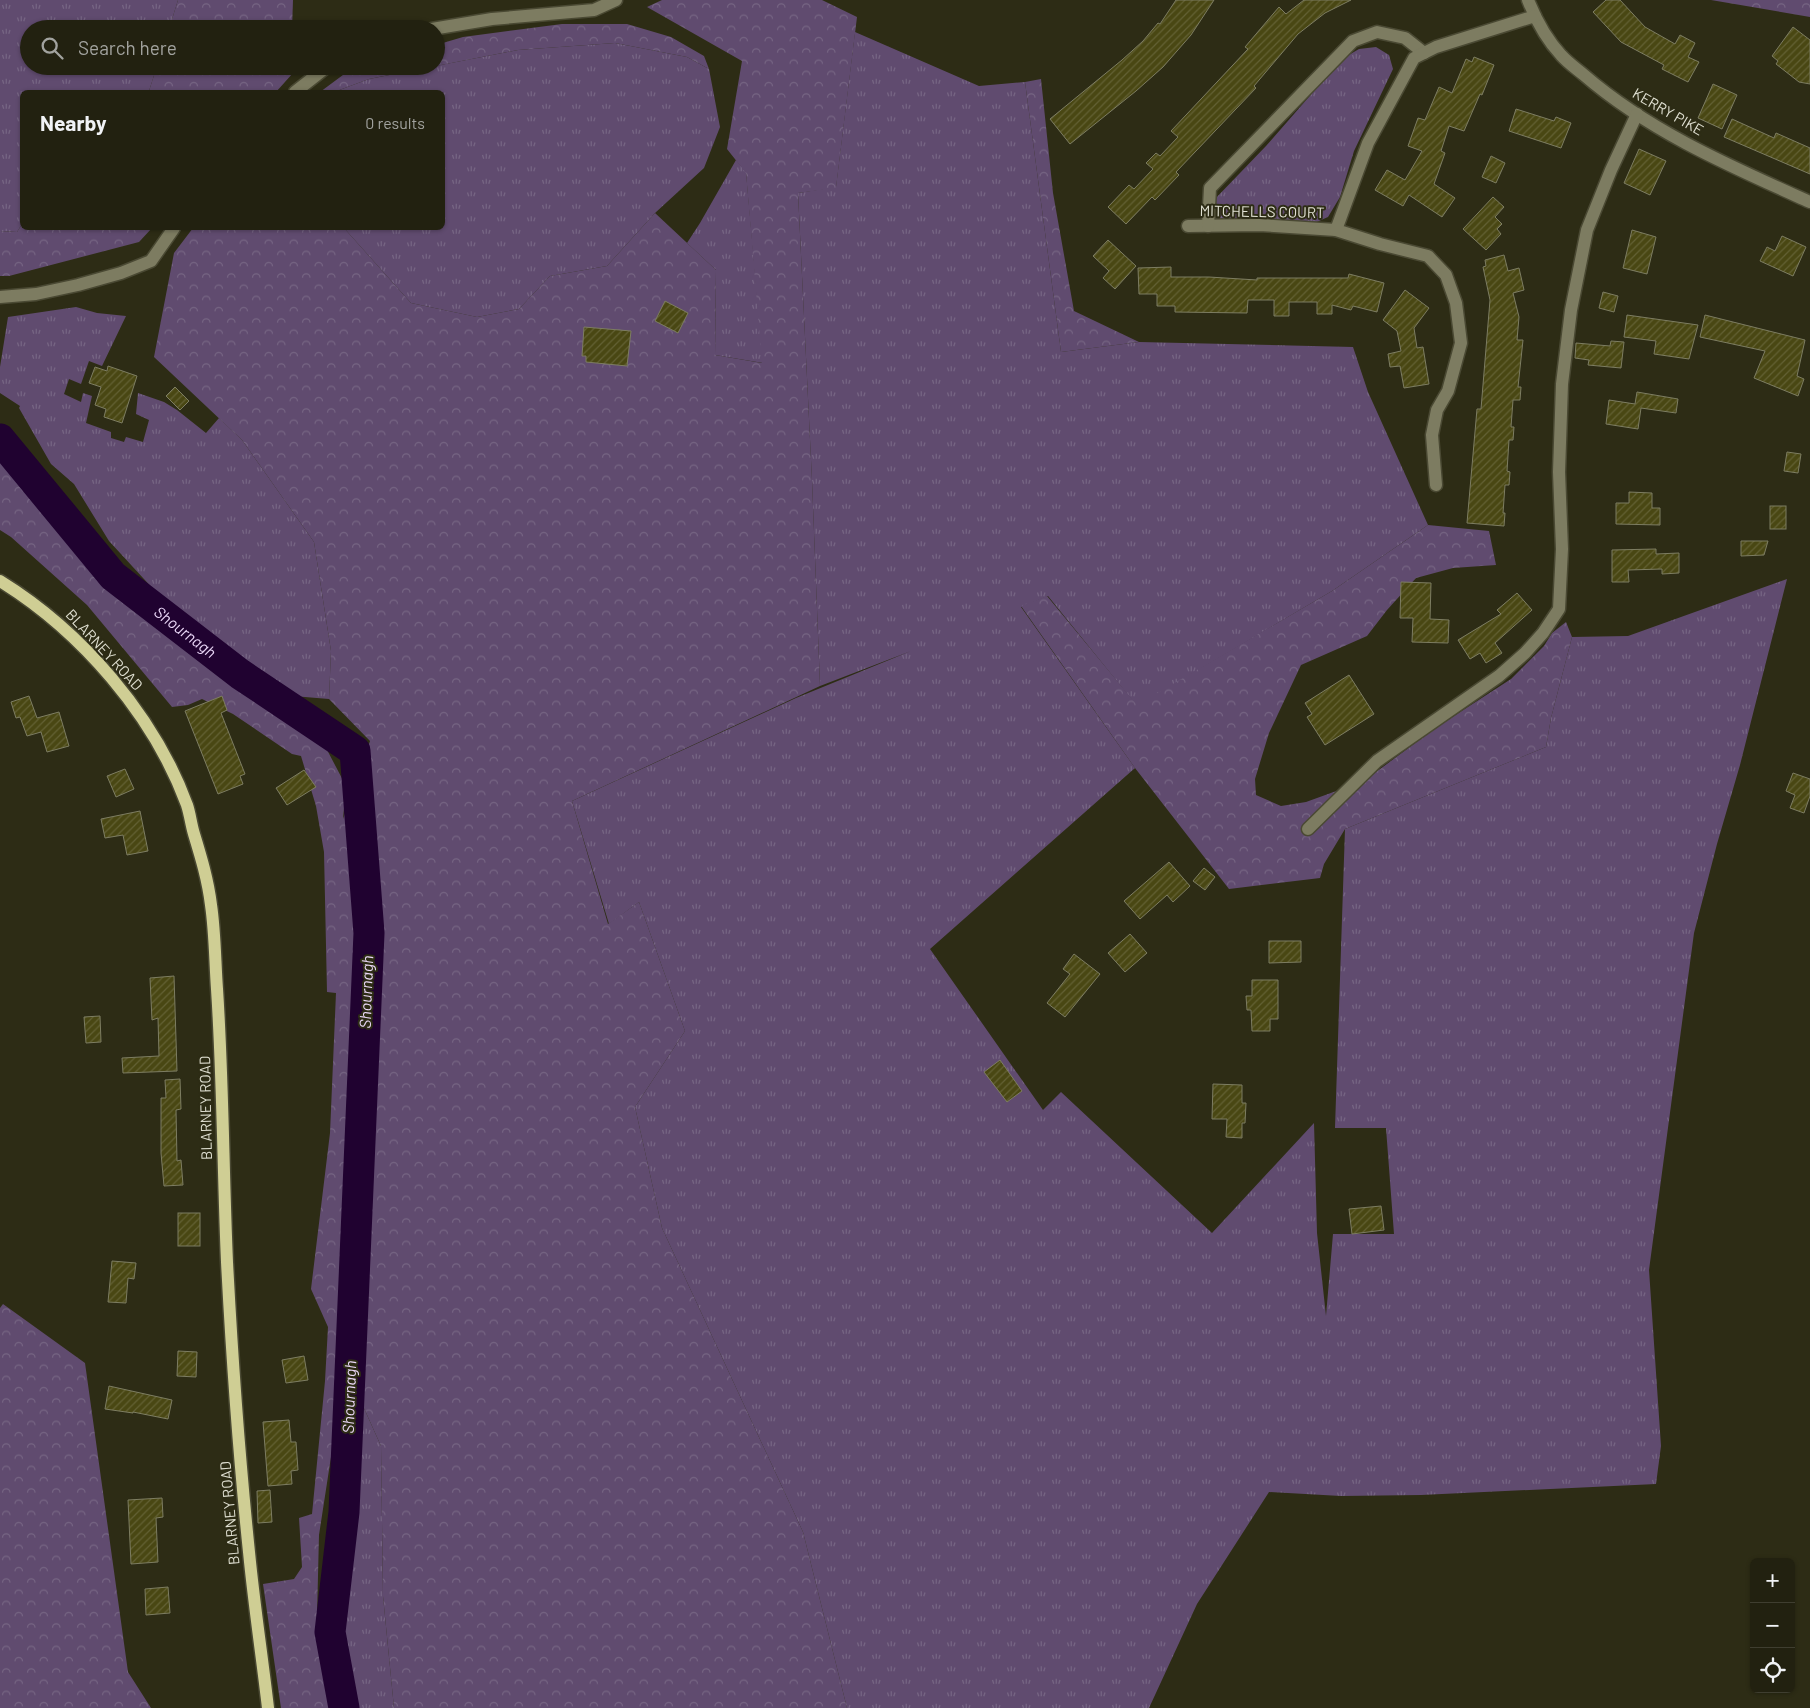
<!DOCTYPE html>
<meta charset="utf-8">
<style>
:root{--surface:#222110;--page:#2e2e1e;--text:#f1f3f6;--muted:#a2a39f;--line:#3f3e30}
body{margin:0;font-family:Barlow,sans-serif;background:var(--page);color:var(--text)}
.controls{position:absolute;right:15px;bottom:15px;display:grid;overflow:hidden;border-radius:8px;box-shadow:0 1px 4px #0004}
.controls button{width:45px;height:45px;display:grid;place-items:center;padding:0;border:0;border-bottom:1px solid var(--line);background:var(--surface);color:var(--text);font:25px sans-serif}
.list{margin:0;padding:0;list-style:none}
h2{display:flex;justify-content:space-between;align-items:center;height:65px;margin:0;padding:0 20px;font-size:21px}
h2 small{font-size:16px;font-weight:400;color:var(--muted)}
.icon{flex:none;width:28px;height:28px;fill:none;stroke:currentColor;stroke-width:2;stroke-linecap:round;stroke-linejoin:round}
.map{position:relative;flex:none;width:1810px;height:1708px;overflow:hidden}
.search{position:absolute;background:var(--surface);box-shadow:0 1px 4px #0004;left:20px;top:20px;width:425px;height:55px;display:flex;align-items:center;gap:12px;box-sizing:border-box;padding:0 18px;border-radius:28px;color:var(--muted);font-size:19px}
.panel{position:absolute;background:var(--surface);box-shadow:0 1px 4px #0004;left:20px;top:90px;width:425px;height:140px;border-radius:8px}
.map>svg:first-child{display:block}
.grass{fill:url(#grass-tufts)}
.forest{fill:url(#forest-crowns)}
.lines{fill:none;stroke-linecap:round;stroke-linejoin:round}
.river{stroke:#200230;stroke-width:31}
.building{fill:url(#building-hatch);stroke:#7d7d62}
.minor-casing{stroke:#4a4933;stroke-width:15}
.major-casing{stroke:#4a4933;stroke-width:15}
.minor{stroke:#7d7c61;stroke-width:12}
.major{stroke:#cfce94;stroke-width:12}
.labels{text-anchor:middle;stroke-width:4;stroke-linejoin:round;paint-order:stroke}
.street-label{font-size:15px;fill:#e1e1d3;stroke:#2d2c15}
.water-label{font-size:16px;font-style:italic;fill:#ebd8f8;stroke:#2d2c15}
</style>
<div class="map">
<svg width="1810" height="1708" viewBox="0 0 1810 1708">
<defs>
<pattern id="grass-tufts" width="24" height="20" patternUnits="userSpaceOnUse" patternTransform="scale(1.25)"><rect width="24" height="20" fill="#604b6f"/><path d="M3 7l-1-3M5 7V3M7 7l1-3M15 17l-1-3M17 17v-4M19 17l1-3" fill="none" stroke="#766583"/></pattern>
<pattern id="forest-crowns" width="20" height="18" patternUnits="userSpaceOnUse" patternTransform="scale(1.25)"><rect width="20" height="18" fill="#604b6f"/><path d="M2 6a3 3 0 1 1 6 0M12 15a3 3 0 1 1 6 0" fill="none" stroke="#766583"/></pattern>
<pattern id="building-hatch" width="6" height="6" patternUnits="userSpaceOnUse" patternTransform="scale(1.25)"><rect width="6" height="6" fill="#494713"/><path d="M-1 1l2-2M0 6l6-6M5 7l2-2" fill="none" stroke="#636134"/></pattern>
</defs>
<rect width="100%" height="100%" fill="#2d2c15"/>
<g class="grass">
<path d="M0 0H178L169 29H29V66H157L149 91 147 92H22V224L17 232 0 231Z"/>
<path d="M855 32 979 86 1025 82 1061 352 1139 342 1353 347 1368 392 1428 525 1332 591 1137 706 1048 596 1021 607 1135 768 930 949 1043 1110 1061 1092 1212 1233 1314 1123 1317 1233 1326 1316 1333 1234H1394L1386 1128H1335L1345 829 1546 747 1551 718 1572 637 1628 636 1787 579 1740 765 1717 844 1694 933 1649 1270 1661 1446 1656 1484 1421 1495 1341 1496 1269 1492 1197 1604 1149 1708H847L803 1532 662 1228 635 1107 685 1031 639 902 609 924 572 801 796 698 911 651 820 686 812 480 798 193 836 187Z"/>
<path d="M615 43 687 57 709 69 720 127 704 168 655 213 607 266 550 276 519 309 477 317 411 303 344 228H442V92H334L369 79 518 50Z"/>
<path d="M1376 47 1389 55 1393 69 1354 151 1340 197 1328 217 1312 224 1226 221 1217 218 1213 210V201L1266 146 1342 59 1359 49Z"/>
<path d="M736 160 746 172 763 363 715 355 716 270 687 243 700 223Z"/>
<path d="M76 307 97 313 126 316 102 366 89 361 81 384 69 379 64 394 81 402 83 393 92 396 86 423 111 432V438L124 442 126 437 143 442 149 420 136 414 138 393 164 402 177 410 206 433 219 418 242 440 314 542 331 651 329 699 293 696 229 651 155 591 109 541 74 484 51 464 19 408 20 406 0 393V367L8 317Z"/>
<path d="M358 1395 381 1446 383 1596 394 1708H354L341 1638 344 1579Z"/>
</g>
<g class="forest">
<path d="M178 0H293L292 29H169Z"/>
<path d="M662 0H822L857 17 836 188 798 193 812 480 820 686 572 801 608 924 639 902 685 1031 635 1107 662 1228 803 1532 847 1708H394L383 1596 381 1446 345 1366 319 1535 317 1616 337 1708H281L263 1584 294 1579 302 1567 299 1518 312 1514 325 1381 328 1327 311 1289 330 1133 336 993 327 992 324 852 316 806 301 756 292 754 233 714 202 699 188 705 172 707 87 605 11 537 0 530V453L112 584 181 641 266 700 325 746 346 786 343 819 370 741 329 699 331 651 314 542 242 440 154 357 174 253 193 228H344L411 303 477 317 519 309 550 276 607 266 655 213 716 270 715 355 762 363 746 173 727 149 742 61 647 7Z"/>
<path d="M1711 0H1810V17Z"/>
<path d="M562 24H627L671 37 704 56 709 69 687 57 615 43 518 50 436 66V45L463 37Z"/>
<path d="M157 66H293V73L276 92H147L149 91Z"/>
<path d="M365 66H433L369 79 334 92H320L347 72Z"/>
<path d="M1041 79 1053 193 1074 311 1139 342 1061 352 1025 82Z"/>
<path d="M22 224V228H152L139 242 9 276H0V231L17 232Z"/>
<path d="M1428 525 1489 531 1496 565 1453 568 1416 578 1387 610 1367 636 1301 665 1269 733 1255 779 1256 795 1281 806 1306 802 1364 781 1434 729 1511 679 1544 646 1552 633 1566 622 1572 637 1551 718 1546 747 1345 829 1324 864 1320 878 1229 889 1135 768 1021 606 1047 596 1137 705 1332 591Z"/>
<path d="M3 1304 85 1363 128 1672 151 1708H0V1308Z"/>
</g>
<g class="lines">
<path class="river" id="s1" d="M0 439 113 576 240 674 355 751 369 933 344 1512 330 1632 344 1708"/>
</g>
<g class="building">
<path d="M1176 0H1214L1191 35 1163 67 1136 91 1070 144 1050 119 1122 60 1143 41 1158 23 1160 24Z"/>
<path d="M1304 0H1351L1325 13 1298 34 1254 86 1256 88 1176 172 1179 175 1155 200 1152 197 1126 224 1108 207 1129 185 1134 189 1153 169 1146 163 1156 153 1160 156 1178 137 1171 131 1248 49 1245 47 1279 7 1286 14Z"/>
<path d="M1606 0H1620L1645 27 1675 44 1680 35 1695 43 1688 57 1699 62 1688 82 1662 69 1664 65 1621 42 1593 12Z"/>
<path d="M1793 27 1810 40V84L1799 82 1776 64 1778 61 1772 56Z"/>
<path d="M1474 57 1494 65 1482 95 1480 94 1464 131 1449 126 1441 151 1445 153 1434 184 1455 198 1442 217 1409 195 1403 206 1375 190 1387 170 1405 180 1422 151 1408 146 1418 118 1425 120 1439 87 1452 93 1466 59 1472 62Z"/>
<path d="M1713 84 1737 95 1722 129 1698 118Z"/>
<path d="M1516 109 1554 121 1556 117 1571 123 1561 148 1509 131Z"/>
<path d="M1732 119 1774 138 1776 133 1810 148V174L1724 137Z"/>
<path d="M1639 149 1666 161 1650 195 1624 183Z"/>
<path d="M1491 156 1505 163 1496 183 1482 177Z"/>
<path d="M1493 197 1504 207 1495 217 1502 224 1497 229 1501 234 1486 250 1463 229Z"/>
<path d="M1632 230 1656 237 1647 274 1623 268Z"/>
<path d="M1782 236 1806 247 1793 276 1760 261 1767 247 1775 251Z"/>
<path d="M1108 240 1136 266 1115 289 1103 278 1109 271 1093 256Z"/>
<path d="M1504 255 1508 271 1519 268 1524 290 1513 293 1519 317 1517 340H1523L1518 387H1521L1520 400H1513L1511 427H1514L1513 440H1509L1507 471 1510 472 1509 485H1505L1503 513H1505L1504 526 1467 523 1477 409H1481L1490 300 1483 267 1486 266 1485 260Z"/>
<path d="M1171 267V277H1209L1257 280V278H1348L1349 274 1384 283 1377 312 1353 306 1351 310 1332 305V314H1317V302H1289V316H1274V300H1248L1247 313 1175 312V306H1157V294H1139L1138 268Z"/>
<path d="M1405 290 1429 308 1414 328 1417 348 1423 347 1429 384 1404 388 1400 366 1390 367 1388 354 1401 351 1397 331 1383 320Z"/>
<path d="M1603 292 1618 296 1614 312 1599 308Z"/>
<path d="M665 301 688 313 678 333 655 321Z"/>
<path d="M1627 315 1698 325 1689 359 1654 354 1656 341 1624 337Z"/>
<path d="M1705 315 1805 340 1797 376 1804 379 1798 396 1754 378 1765 351 1700 337Z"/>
<path d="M584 327 631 331 627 366 586 362V356H582Z"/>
<path d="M1611 341 1624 342 1621 368 1588 365 1589 360 1575 358 1576 343 1610 346Z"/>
<path d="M108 366 137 376 122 423 104 417 106 409 95 405 101 387 89 383 95 367 107 371Z"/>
<path d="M175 387 189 401 180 410 166 396Z"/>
<path d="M1637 392 1678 399 1676 413 1641 408 1638 429 1606 424 1609 400 1635 404Z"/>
<path d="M1787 452 1801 454 1798 473 1784 471Z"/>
<path d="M1629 492 1652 493V508H1660V525L1616 524V503H1629Z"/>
<rect x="1770" y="506" width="16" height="23"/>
<path d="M1741 541H1768L1764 555 1741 556Z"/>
<path d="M1656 549V554L1679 553V573L1662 574V569L1628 570 1629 582H1612V550Z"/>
<path d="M1401 582 1431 583 1430 619 1449 620 1448 643 1412 642 1413 618H1400Z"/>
<path d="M1517 593 1532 610 1495 643 1502 653 1486 663 1480 653 1470 659 1458 640 1501 614 1497 610Z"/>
<path d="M1349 675 1374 714 1325 745 1307 717 1312 714 1305 703Z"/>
<path d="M29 696 37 718 59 712 69 746 47 752 41 732 27 736 20 717 16 718 11 702Z"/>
<path d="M222 696 227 710 221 713 245 774 240 776 243 784 218 794 185 711Z"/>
<path d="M125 769 134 789 116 797 107 776Z"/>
<path d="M304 770 316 787 287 805 276 788Z"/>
<path d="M1793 773 1810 779V796L1804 813 1790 808 1795 795 1786 791Z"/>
<path d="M140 811 148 851 127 855 123 835 105 838 101 819Z"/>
<path d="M1169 862 1190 886 1173 902 1167 895 1140 919 1124 901Z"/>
<path d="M1204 868 1215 877 1205 890 1193 881Z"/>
<path d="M1130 934 1147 953 1125 972 1108 953Z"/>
<path d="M1269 941H1301V962L1269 963Z"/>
<path d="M1074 954 1100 974 1065 1017 1047 1003 1070 974 1063 969Z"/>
<path d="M174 976 177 1071 123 1073 122 1058 159 1056 158 1018 152 1020 150 978Z"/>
<path d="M1252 980H1278V1019H1270V1031H1252L1251 1010H1247L1246 996H1252Z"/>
<path d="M100 1016 101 1042 86 1043 84 1017Z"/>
<path d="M1000 1060 1022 1091 1007 1102 984 1072Z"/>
<path d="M180 1079 181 1109 176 1110 177 1161 181 1160 183 1185 164 1186 161 1153V1098H166L165 1080Z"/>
<path d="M1213 1084 1242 1085V1103H1246L1245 1123H1242V1138L1226 1137 1227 1119H1212Z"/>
<path d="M1381 1206 1384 1230 1352 1234 1349 1209Z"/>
<rect x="178" y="1213" width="22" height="33"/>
<path d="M112 1261 136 1263 134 1279 128 1278 126 1303 108 1302Z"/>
<path d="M178 1351 197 1352 196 1377 177 1376Z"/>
<path d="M304 1356 308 1380 286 1383 282 1360Z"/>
<path d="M109 1386 172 1400 168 1419 133 1412V1413L105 1409Z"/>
<path d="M289 1420 291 1442H296L298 1470 291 1471 292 1484 268 1486 263 1422Z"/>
<path d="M270 1490 272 1522 258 1523 257 1491Z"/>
<path d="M162 1498 163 1517 156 1518 158 1562 131 1564 128 1500Z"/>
<path d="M168 1587 170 1613 146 1615 145 1589Z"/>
</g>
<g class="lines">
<g class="minor-casing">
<g id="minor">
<path d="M1528 0C1536 20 1547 40 1561 55 1568 63 1577 69 1584 75 1650 132 1732 167 1810 202"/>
<path d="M432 29 492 19 594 10 616 0"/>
<path d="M295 92 328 66"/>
<path d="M1188 226 1259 225 1336 230"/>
<path d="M1208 226 1210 188 1353 41 1377 32 1405 38 1424 53"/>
<path d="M0 297 36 294 78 285 121 273 151 261 174 228"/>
<path d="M1436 485 1432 435 1437 410 1448 391 1461 343 1456 303 1446 275 1428 256 1380 244 1336 230 1368 143 1414 58 1436 47 1535 16"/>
<path d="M1308 829 1377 761 1499 676 1525 653 1543 633 1559 609 1562 549 1559 472 1562 384 1571 310 1587 230 1611 170 1637 114"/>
</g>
</g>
<g class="major-casing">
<path id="major" d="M0 581C81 631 154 715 187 805 190 814 191 824 194 834 201 857 208 880 211 905 215 932 215 961 217 989 223 1080 223 1171 227 1262 232 1358 239 1455 249 1552 254 1604 262 1656 268 1708"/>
</g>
<use href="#minor" class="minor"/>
<use href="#major" class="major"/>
</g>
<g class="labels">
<g class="street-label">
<text transform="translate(1668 112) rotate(30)" y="5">KERRY PIKE</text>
<text transform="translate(1262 212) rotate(1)" y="5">MITCHELLS COURT</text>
<text transform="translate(104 650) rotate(47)" y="5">BLARNEY ROAD</text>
<text transform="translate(206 1108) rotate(-91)" y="5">BLARNEY ROAD</text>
<text transform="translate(230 1513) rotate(-95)" y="5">BLARNEY ROAD</text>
</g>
<g class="water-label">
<text dy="6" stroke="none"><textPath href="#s1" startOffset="269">Shournagh</textPath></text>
<text transform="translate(366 992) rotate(-88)" y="6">Shournagh</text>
<text transform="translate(349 1397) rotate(-88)" y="6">Shournagh</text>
</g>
</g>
</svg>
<div class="controls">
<button>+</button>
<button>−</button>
<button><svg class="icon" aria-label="locate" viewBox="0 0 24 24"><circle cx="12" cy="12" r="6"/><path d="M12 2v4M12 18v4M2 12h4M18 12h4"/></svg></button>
</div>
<div class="search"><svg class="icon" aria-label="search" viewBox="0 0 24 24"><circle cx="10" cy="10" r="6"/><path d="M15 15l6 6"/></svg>Search here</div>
<section class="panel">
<h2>Nearby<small>0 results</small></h2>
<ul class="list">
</ul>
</section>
</div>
